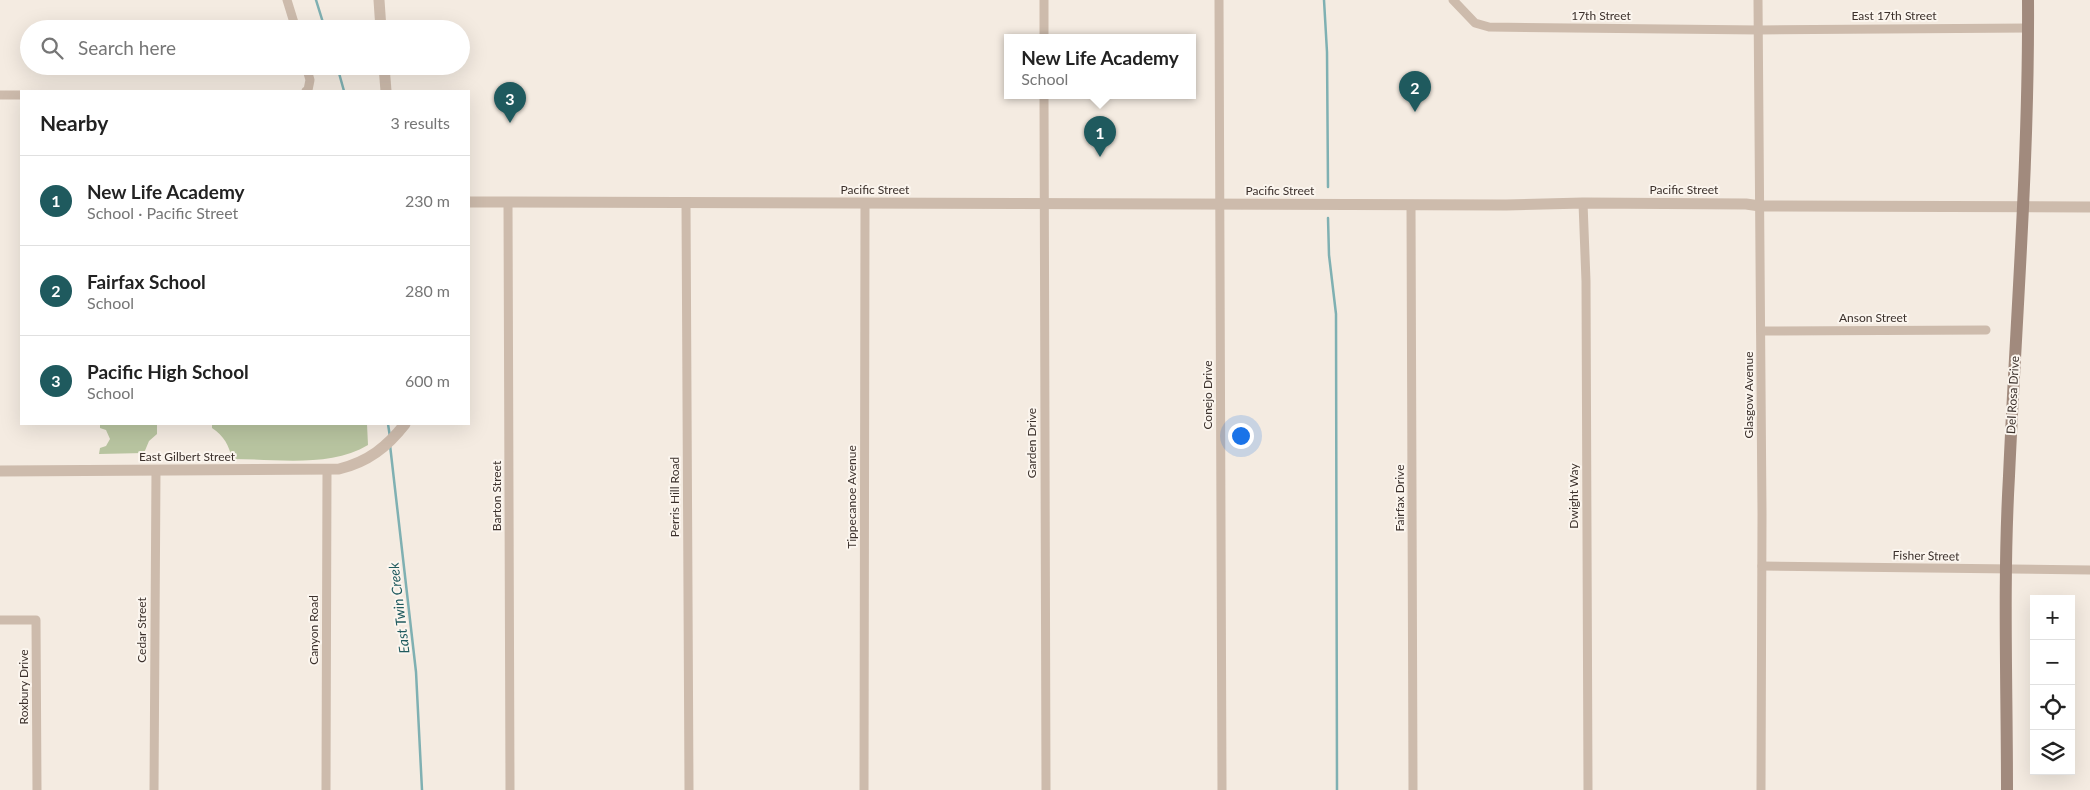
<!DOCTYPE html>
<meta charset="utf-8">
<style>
:root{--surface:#fff;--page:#f2f2f2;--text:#222;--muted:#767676;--line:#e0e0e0;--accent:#1f5a5e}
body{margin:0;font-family:Lato,sans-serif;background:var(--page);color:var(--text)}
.controls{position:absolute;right:15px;bottom:15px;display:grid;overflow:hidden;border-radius:0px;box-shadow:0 5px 20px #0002}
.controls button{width:45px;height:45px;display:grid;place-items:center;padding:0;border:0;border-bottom:1px solid var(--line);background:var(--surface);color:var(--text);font:25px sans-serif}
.you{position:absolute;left:1240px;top:435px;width:18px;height:18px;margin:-12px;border:4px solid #fff;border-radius:50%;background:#1a73e8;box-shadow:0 0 0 8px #1a73e833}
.badge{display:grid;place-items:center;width:32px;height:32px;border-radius:50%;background:var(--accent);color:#fff;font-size:16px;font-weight:700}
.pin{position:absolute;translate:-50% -41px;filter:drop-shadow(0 1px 2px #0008)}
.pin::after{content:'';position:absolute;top:26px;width:18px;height:15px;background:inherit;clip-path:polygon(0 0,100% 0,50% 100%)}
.popup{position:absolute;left:1004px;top:34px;width:192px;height:65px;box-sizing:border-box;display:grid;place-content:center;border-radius:0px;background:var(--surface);filter:drop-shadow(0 1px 4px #0005);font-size:16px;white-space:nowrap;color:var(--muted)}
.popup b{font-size:19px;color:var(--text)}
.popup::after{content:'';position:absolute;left:50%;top:100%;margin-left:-10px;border:10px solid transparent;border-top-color:var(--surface)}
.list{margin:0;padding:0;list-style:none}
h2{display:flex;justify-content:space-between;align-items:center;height:65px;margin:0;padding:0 20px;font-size:21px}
h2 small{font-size:16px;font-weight:400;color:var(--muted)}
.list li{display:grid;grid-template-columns:32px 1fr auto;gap:15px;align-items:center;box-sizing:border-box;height:90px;padding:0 20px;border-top:1px solid var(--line)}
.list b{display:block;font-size:19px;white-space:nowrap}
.list p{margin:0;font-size:16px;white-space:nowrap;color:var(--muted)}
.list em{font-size:16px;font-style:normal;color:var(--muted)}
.icon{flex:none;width:28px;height:28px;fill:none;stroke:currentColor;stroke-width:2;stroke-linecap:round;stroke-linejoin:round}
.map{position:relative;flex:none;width:2090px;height:790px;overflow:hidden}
.search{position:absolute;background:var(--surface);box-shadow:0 5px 20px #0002;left:20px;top:20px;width:450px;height:55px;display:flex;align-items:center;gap:12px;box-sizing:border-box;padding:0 18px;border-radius:28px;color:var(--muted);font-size:19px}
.panel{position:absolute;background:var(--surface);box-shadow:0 5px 20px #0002;left:20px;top:90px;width:450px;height:335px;border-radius:0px}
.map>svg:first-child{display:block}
.green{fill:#b8c4a0}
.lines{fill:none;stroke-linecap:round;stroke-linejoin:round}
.stream{stroke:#7fb0b2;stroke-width:2.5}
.minor{stroke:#cdbbac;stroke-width:9}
.tertiary{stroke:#cdbbac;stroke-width:11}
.secondary{stroke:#a18a7d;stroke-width:12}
.labels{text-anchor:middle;stroke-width:4;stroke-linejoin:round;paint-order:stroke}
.street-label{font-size:12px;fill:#3b302b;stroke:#fbf5ee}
.water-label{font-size:14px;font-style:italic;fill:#1f5a5e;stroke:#fbf5ee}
</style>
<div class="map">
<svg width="2090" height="790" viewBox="0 0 2090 790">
<rect width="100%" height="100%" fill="#f4ebe1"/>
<g class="green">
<path d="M100 424H157V434L149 441 144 453 99 454 100 448 106 446 110 439 106 430 100 428Z"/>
<path d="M212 424H367L368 445C329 468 276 459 232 459 229 445 224 436 212 428Z"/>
</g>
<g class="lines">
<g class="stream">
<path d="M316 0 325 29"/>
<path d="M1324 0 1327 52 1328 187"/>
<path d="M337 66 344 91"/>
<path d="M1328 218 1329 255 1336 314 1337 790"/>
<path d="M388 424 390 437"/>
<path d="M390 445 416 672 422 790"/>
</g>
<g class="minor">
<path d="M287 0 296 29"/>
<path d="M1219 0 1222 790"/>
<path d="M1453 0 1475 23 1489 27 1760 30 2028 28"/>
<path d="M1758 0 1762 514 1761 790"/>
<path d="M1044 38V0"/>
<path d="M306 91 308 90 310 80 306 66"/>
<path d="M0 95H21"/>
<path d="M1044 96 1046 790"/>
<path d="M508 203 510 790"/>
<path d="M686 203 689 790"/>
<path d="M1583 203 1586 281 1588 790"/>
<path d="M1411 205 1413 790"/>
<path d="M1761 331 1986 330"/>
<path d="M1762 566 2090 570"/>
<path d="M0 620H36L37 790"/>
<path d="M154 790 156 470"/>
<path d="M326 790 327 470"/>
<path d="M864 790 865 203"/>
</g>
<g class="tertiary">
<path d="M379 0 381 29"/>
<path d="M384 66 386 91"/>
<path d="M469 202 1506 205 1583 203 1746 204 1760 206 2090 207"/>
<path d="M0 471 339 469C368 462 387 447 405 424"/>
</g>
<path class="secondary" d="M2007 790C2007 686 2003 581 2009 476 2016 318 2029 159 2028 0"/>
</g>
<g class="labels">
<g class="street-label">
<text x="1601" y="20">17th Street</text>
<text x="1894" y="20">East 17th Street</text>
<text x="875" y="194">Pacific Street</text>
<text x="1684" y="194">Pacific Street</text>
<text x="1280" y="195">Pacific Street</text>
<text x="1873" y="322">Anson Street</text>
<text transform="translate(1208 395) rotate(-90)" y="4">Conejo Drive</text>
<text transform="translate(1749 395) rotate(-90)" y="4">Glasgow Avenue</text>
<text transform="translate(2013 395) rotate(-87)" y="4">Del Rosa Drive</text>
<text transform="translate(1032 443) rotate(-90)" y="4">Garden Drive</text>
<text x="187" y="461">East Gilbert Street</text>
<text transform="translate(497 496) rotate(-90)" y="4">Barton Street</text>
<text transform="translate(1574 496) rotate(-90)" y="4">Dwight Way</text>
<text transform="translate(675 497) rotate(-90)" y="4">Perris Hill Road</text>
<text transform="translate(852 497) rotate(-90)" y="4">Tippecanoe Avenue</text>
<text transform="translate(1400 498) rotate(-90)" y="4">Fairfax Drive</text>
<text transform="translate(1926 556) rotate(1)" y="4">Fisher Street</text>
<text transform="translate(142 630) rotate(-90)" y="4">Cedar Street</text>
<text transform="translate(314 630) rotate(-90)" y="4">Canyon Road</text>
<text transform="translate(24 687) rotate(-90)" y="4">Roxbury Drive</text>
</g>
<g class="water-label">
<text transform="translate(399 608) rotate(-97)" y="5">East Twin Creek</text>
</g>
</g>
</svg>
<div class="controls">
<button>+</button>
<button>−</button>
<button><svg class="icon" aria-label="locate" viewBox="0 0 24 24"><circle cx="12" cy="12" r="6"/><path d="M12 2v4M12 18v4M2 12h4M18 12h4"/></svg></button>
<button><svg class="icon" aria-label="layers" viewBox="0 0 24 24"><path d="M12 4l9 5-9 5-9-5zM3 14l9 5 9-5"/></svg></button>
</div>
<div class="you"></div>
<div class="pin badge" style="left:1100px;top:157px">1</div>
<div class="popup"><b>New Life Academy</b>School</div>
<div class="pin badge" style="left:1415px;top:112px">2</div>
<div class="pin badge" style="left:510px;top:123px">3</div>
<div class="search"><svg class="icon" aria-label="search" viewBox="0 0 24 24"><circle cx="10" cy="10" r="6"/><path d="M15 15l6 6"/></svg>Search here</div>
<section class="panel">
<h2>Nearby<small>3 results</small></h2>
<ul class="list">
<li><span class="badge">1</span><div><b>New Life Academy</b><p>School · Pacific Street</p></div><em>230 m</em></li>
<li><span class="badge">2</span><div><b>Fairfax School</b><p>School</p></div><em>280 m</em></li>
<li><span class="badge">3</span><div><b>Pacific High School</b><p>School</p></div><em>600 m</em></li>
</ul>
</section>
</div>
